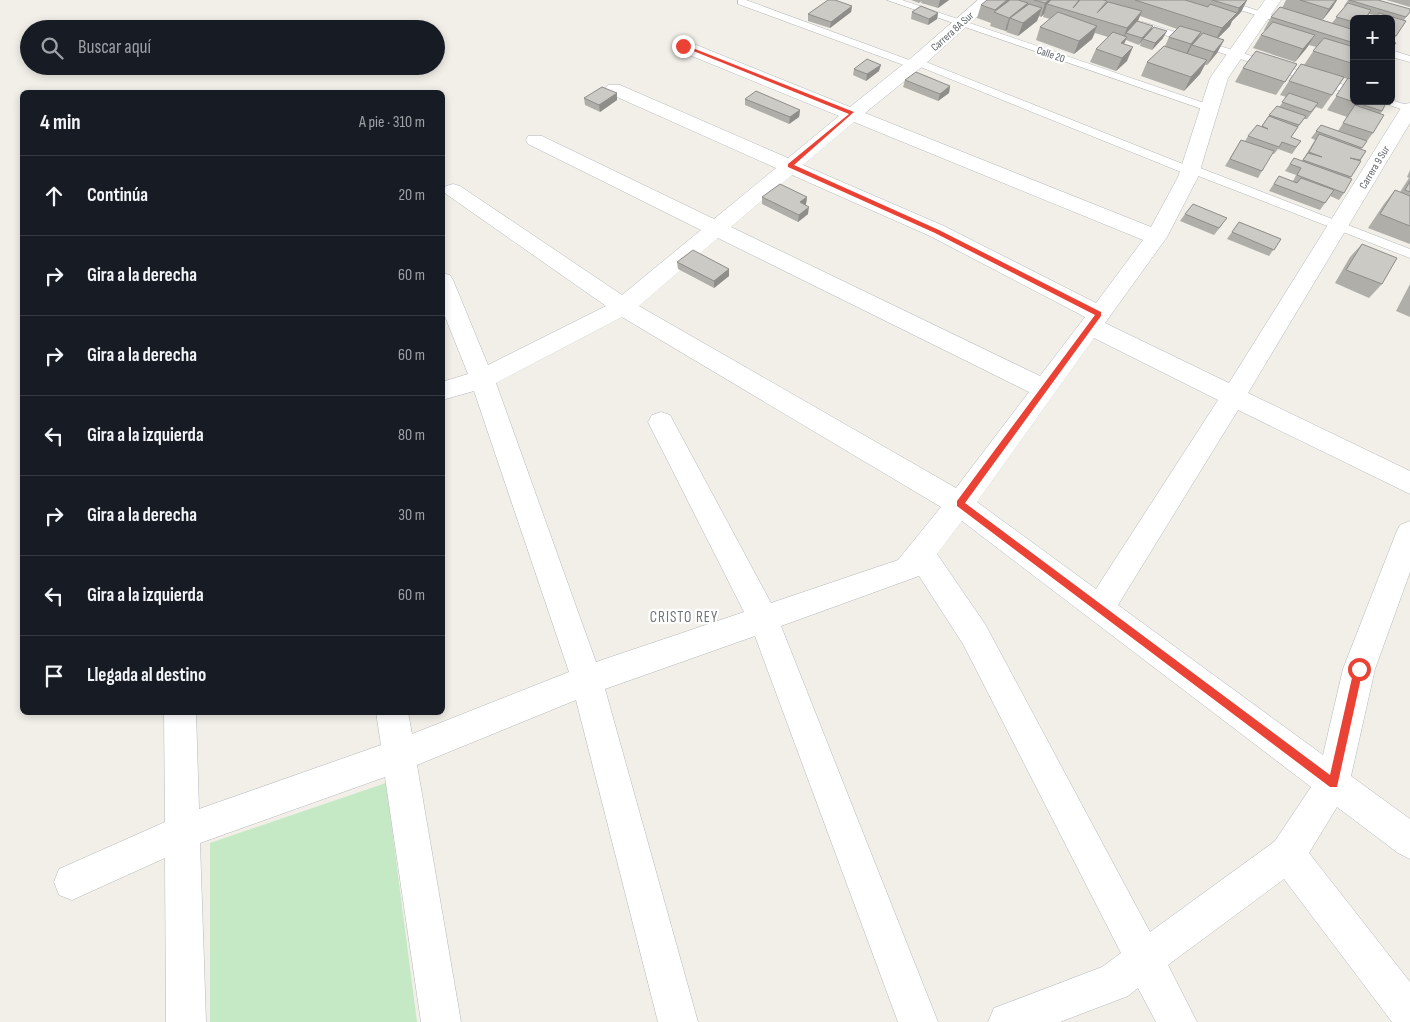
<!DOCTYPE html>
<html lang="es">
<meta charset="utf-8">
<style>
:root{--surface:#171b24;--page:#20242c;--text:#f1f3f6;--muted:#9ea1a6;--line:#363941}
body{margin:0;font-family:"Sofia Sans Condensed",sans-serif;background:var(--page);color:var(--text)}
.controls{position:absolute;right:15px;top:15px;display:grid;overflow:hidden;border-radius:8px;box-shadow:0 2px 8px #0003}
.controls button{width:45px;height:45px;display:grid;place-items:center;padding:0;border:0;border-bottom:1px solid var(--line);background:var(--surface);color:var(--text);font:25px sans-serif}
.stop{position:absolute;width:15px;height:15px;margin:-11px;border:4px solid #ea4335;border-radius:50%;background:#fff}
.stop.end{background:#ea4335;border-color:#fff;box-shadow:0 1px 5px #0008}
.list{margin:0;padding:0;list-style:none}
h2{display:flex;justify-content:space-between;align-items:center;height:65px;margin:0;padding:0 20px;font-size:21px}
h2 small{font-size:16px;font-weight:400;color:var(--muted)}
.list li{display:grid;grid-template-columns:32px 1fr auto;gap:15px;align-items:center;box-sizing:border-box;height:80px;padding:0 20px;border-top:1px solid var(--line)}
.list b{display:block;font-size:19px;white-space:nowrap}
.list em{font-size:16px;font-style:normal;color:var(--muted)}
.icon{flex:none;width:28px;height:28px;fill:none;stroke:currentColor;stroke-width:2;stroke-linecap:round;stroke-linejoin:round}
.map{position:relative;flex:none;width:1410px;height:1022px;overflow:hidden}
.search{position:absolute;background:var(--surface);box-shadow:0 2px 8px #0003;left:20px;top:20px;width:425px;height:55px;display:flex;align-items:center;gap:12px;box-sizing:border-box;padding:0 18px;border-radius:28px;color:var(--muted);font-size:19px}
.panel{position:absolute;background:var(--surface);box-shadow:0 2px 8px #0003;left:20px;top:90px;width:425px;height:625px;border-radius:8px}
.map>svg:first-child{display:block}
.green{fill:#c5e8c5}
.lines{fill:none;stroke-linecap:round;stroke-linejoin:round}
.lane-casing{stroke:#b5b8bc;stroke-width:1}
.street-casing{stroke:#b5b8bc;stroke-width:1}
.lane{fill:#fff;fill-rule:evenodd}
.street{fill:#fff;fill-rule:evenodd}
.wall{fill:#afaea9}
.shaded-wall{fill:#8f8d8a}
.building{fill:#cccac5;stroke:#8f8d8a}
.route{fill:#ea4335}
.labels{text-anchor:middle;stroke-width:4.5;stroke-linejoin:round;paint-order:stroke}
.far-street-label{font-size:11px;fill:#5f6368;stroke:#fff}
.neighbourhood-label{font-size:15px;letter-spacing:1px;fill:#70757a;stroke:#fff}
</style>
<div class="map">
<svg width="1410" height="1022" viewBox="0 0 1410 1022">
<rect width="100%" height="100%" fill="#f1efe8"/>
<path class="green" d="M386 783 417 1022H210V843Z"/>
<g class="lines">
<g class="lane-casing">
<g id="lane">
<path d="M738 0H746L912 61 921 60 1188 166H1195L1410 249V258L1193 174H1186L918 66 909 67 738 4Z"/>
<path d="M887 0H902L1213 106 1215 108 1213 110H1205Z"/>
<path d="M1209 0H1225L1284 19 1275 21Z"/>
<path d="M1143 22 1354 88V95L1139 27V23Z"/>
<path d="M1391 50 1410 56V62L1391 57Z"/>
<path d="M1391 100 1410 106V112L1377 101Z"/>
</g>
</g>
<g class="street-casing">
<path id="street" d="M978 0H995L923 66 865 113 1151 227 1178 177 1210 78 1265 0H1281L1228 78 1198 177 1167 237 1105 323 1229 383 1401 108 1404 104 1410 103V123L1248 393 1410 471V494L1238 410 1118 605 1323 755 1343 669 1396 533 1400 525 1410 521V572L1375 669 1351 776 1410 819V859L1398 853 1337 807 1309 853 1410 982V1022H1392L1284 879 1168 965 1197 1022H1156L1138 988 1128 996 1060 1022H988L994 1008 1102 967 1121 953 963 644 919 576 781 626 938 1022H898L755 636 605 689 698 1022H658L576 700 417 765 461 1022H421L385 777 200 843 206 1022H166L165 858 72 900 59 895 54 882 59 869 165 822 164 712H196L199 809 381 745 376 712H408L412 734 569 672 474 391 442 400V382L468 374 442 309V273L450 275 453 280 488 365 606 306 446 194 443 190 446 186 453 184 460 186 622 295 701 230 528 144 526 140 528 136H542L714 219 776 168 608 93 605 89 608 85H620L788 158 839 116 677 50 675 46 677 42H689L850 107 911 58ZM854 122 1143 240 1096 303 944 226 803 165ZM792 175 930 236 1085 317 1040 376 731 227ZM718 238 1029 392 956 488 639 306ZM622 317 941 507 898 560 771 603 670 415 661 412 652 415 648 422 744 612 596 662 496 383ZM1094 338 1218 400 1096 589 977 502ZM962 521 1311 787 1275 841 1150 932 985 624 937 554Z"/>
</g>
<use href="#lane" class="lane"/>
<use href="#street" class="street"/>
</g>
<g class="wall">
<path d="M911 0H949L938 8 921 3 922 1 919 3Z"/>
<path d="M987 0H1249H1247L1241 12 1232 21 1230 26 1218 38 1224 40 1217 53 1207 65H1205L1200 74 1184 91 1141 76 1147 62 1165 46 1169 37 1177 29 1140 16 1138 21 1152 30 1163 38 1152 50 1140 46 1141 42 1139 45 1126 40 1124 44 1127 61 1116 71 1090 62 1096 49 1108 37 1095 33 1092 39 1074 54 1036 40 1040 27 1050 19 1043 17 1044 14 1041 17 1039 16 1037 21 1018 36 1006 32 1007 30 1005 31 990 26 991 23 977 18 981 5Z"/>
<path d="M1286 0H1337L1332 8 1322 20 1332 23 1345 7 1344 6 1348 0H1378L1410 12 1404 20 1406 21 1392 42 1391 49V19L1369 14 1366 19H1354V101L1382 111 1380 114 1373 133 1361 149 1366 151 1360 161H1361L1350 178 1344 193 1339 200 1330 196 1320 210 1269 191 1279 176 1293 181 1296 175 1285 171 1294 158 1302 161 1315 140 1311 138 1321 125 1338 131 1347 117 1327 110 1348 79 1344 78 1322 109 1316 107 1307 119H1304L1291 137 1301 141 1292 154 1278 149 1274 154 1272 153 1258 178 1225 166 1241 140 1245 141 1248 136 1261 127 1269 115 1280 106 1286 97 1280 95 1289 81 1304 65 1316 47 1309 45 1295 62 1253 48 1261 35 1265 31 1264 30 1271 17 1282 8Z"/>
<path d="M1386 0H1410V7Z"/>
<path d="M852 6 851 12 830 28 808 21V14Z"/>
<path d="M912 12 938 13 937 19 928 25 911 19Z"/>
<path d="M1297 64 1276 95 1235 82 1243 68Z"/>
<path d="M854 69 879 71 866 81 853 75Z"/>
<path d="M905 80 950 86 949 93 938 101 903 87Z"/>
<path d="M584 98 617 100 600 112 585 105Z"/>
<path d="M745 99 800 110 799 117 789 124 745 105Z"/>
<path d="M1410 170V244L1368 228 1384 204 1395 190 1400 192 1409 178 1407 177Z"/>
<path d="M762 197H807L806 204V205L808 214 798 222 762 204Z"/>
<path d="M1185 214 1222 225 1214 235 1180 221Z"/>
<path d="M1239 222 1281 239 1269 256 1227 239Z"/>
<path d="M1362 244 1382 284 1369 298 1335 283 1350 257Z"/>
<path d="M677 262 729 269V276L714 288 678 269Z"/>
<path d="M1410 284V317L1396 311Z"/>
</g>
<g class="shaded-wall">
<path d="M940 0H949L938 8Z"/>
<path d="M1007 0H1012L994 13 995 10Z"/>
<path d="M1049 0H1057L1047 4 1044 14 1041 17 1045 3Z"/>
<path d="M1247 0 1241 12 1232 21 1230 26 1215 41 1222 28 1237 13 1239 8Z"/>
<path d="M1336 0H1337L1332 8 1321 22 1329 9Z"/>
<path d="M1028 3 1024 16 1010 18 1007 30 1005 31 1009 18Z"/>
<path d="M852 6 851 12 830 28 831 22Z"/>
<path d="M1042 8 1037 21 1018 36 1023 23Z"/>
<path d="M1142 11 1136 25 1126 33 1124 38 1122 41 1127 28Z"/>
<path d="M938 13 937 19 928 25 929 19Z"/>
<path d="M1097 26 1092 39 1074 54 1079 41Z"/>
<path d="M1153 26 1150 33 1143 39 1139 45 1142 38Z"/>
<path d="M1167 31 1163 38 1152 50 1155 43Z"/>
<path d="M1201 32 1194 46 1192 45 1188 53 1184 58 1191 44Z"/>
<path d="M1315 35 1306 49 1295 62 1303 49Z"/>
<path d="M1127 37 1121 50 1115 56 1121 43Z"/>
<path d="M1224 40 1217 53 1207 65 1214 52Z"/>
<path d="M1133 47 1127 61 1116 71 1122 58Z"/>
<path d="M1207 60 1200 74 1184 91 1191 77Z"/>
<path d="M881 65 879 71 866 81 867 74Z"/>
<path d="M950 86 949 93 938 101 940 94Z"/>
<path d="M617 93V100L600 112 599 105Z"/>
<path d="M800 110 799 117 789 124 790 117Z"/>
<path d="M807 197 806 204 800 209V202Z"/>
<path d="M809 207 808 214 798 222 799 215Z"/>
<path d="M729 269V276L714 288V281Z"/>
</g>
<g class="building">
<path d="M828 0H835L852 6 831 22 808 14Z"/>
<path d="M987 0H1007L995 10 981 5Z"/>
<path d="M1010 0H1018L1028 3 1009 18 994 12Z"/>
<path d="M1034 0H1049L1045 3Z"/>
<path d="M1051 0H1079L1073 8 1080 0H1103L1107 1 1097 13 1108 2 1142 11 1127 28 1047 4Z"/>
<path d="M1135 0H1185L1208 7 1210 4 1237 13 1222 28Z"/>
<path d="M1212 0H1247L1239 8Z"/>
<path d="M1300 0H1336L1329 9Z"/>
<path d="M1349 0H1378L1410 9V12L1406 17Z"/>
<path d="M1348 3 1371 10 1365 19H1354V22L1336 17Z"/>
<path d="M1029 4 1042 8 1023 23 1010 18Z"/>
<path d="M921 6 938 13 929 19 912 12Z"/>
<path d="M1280 7 1354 30V43L1271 17Z"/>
<path d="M1058 12 1097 26 1079 41 1040 27Z"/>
<path d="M1379 13 1406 21 1396 36 1391 34V19H1374Z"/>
<path d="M1137 21 1153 26 1142 38 1126 33Z"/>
<path d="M1273 22 1315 35 1303 49 1261 35Z"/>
<path d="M1180 26 1201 32 1191 44 1169 37Z"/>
<path d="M1154 27 1167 31 1155 43 1143 39Z"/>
<path d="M1113 32 1127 37 1121 43 1133 47 1122 58 1096 49Z"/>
<path d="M1203 33 1224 40 1214 52 1192 45Z"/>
<path d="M1324 38 1354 47V64L1313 51Z"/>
<path d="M1391 41 1396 43 1391 49Z"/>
<path d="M1164 46 1207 60 1191 77 1147 62Z"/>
<path d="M1256 51 1297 64 1285 82 1243 68Z"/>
<path d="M867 59 881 65 867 74 854 69Z"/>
<path d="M1301 64 1344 77 1332 95 1289 81Z"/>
<path d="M916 72 950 86 940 94 905 80Z"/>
<path d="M1348 78 1354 80V101H1387L1382 111 1336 96Z"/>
<path d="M602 87 617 93 599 105 584 98Z"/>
<path d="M756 91 800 110 790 117 745 99Z"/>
<path d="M1289 93 1318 103 1311 112 1282 102Z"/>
<path d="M1355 105 1384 115 1373 133 1343 123Z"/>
<path d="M1277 106 1306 116 1299 125 1269 115Z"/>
<path d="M1269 116 1298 127 1291 137 1301 141 1296 147 1282 142 1279 147 1248 136 1257 125 1268 129 1262 126Z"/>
<path d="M1321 125 1367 141 1362 148 1316 131Z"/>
<path d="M1319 134 1366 151 1360 160 1350 158 1361 161 1351 177 1303 160 1308 153 1322 157 1309 152Z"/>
<path d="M1241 140 1274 151 1262 171 1230 159Z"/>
<path d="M1294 158 1352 179 1344 193 1297 175 1301 168 1290 164Z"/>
<path d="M1279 176 1297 183 1301 178 1334 190 1325 203 1274 184Z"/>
<path d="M1410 181V192L1405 190Z"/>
<path d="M780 184 807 197 800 202 809 207 799 215 762 197Z"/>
<path d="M1395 190 1410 196V226L1380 214Z"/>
<path d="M1193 204 1227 218 1219 228 1185 214Z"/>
<path d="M1239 222 1281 239 1274 250 1232 232Z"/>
<path d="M1362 244 1397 258 1382 284 1346 270Z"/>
<path d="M693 250 729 269 714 281 677 262Z"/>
</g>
<path class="route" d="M685 45 854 112 794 165 939 230 1101 312V316L965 503 1330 775 1354 669 1359 665 1362 666 1363 669 1337 787H1330L957 506V501L1095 315 935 233 788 167V164L849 114 681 46Z"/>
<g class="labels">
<g class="far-street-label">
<text transform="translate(952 31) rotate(-42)" y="4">Carrera 8A Sur</text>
<text transform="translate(1051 54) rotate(19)" y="4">Calle 20</text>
<text transform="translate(1374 167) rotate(-59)" y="4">Carrera 9 Sur</text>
</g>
<g class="neighbourhood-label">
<text x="684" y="622">CRISTO REY</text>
</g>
</g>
</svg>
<div class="controls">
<button>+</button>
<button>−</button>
</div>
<div class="stop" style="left:1359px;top:669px"></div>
<div class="stop end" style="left:683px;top:46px"></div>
<div class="search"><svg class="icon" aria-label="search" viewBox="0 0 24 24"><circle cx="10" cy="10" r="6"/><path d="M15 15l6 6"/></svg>Buscar aquí</div>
<section class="panel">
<h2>4 min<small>A pie · 310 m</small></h2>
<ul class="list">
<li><svg class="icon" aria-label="ahead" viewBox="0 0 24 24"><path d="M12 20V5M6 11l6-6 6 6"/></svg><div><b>Continúa</b></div><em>20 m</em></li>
<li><svg class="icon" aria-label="right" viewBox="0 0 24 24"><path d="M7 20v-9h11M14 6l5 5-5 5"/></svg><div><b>Gira a la derecha</b></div><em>60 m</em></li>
<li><svg class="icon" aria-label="right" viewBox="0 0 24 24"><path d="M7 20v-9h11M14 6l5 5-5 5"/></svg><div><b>Gira a la derecha</b></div><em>60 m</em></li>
<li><svg class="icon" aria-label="left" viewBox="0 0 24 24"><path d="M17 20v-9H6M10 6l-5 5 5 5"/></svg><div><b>Gira a la izquierda</b></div><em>80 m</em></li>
<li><svg class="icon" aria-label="right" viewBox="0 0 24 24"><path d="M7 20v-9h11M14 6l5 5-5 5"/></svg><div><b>Gira a la derecha</b></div><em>30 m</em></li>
<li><svg class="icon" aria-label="left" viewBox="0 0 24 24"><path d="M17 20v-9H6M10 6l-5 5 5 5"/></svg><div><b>Gira a la izquierda</b></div><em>60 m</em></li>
<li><svg class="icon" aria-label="arrive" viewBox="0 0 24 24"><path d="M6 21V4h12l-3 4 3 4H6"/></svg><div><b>Llegada al destino</b></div></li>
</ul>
</section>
</div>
